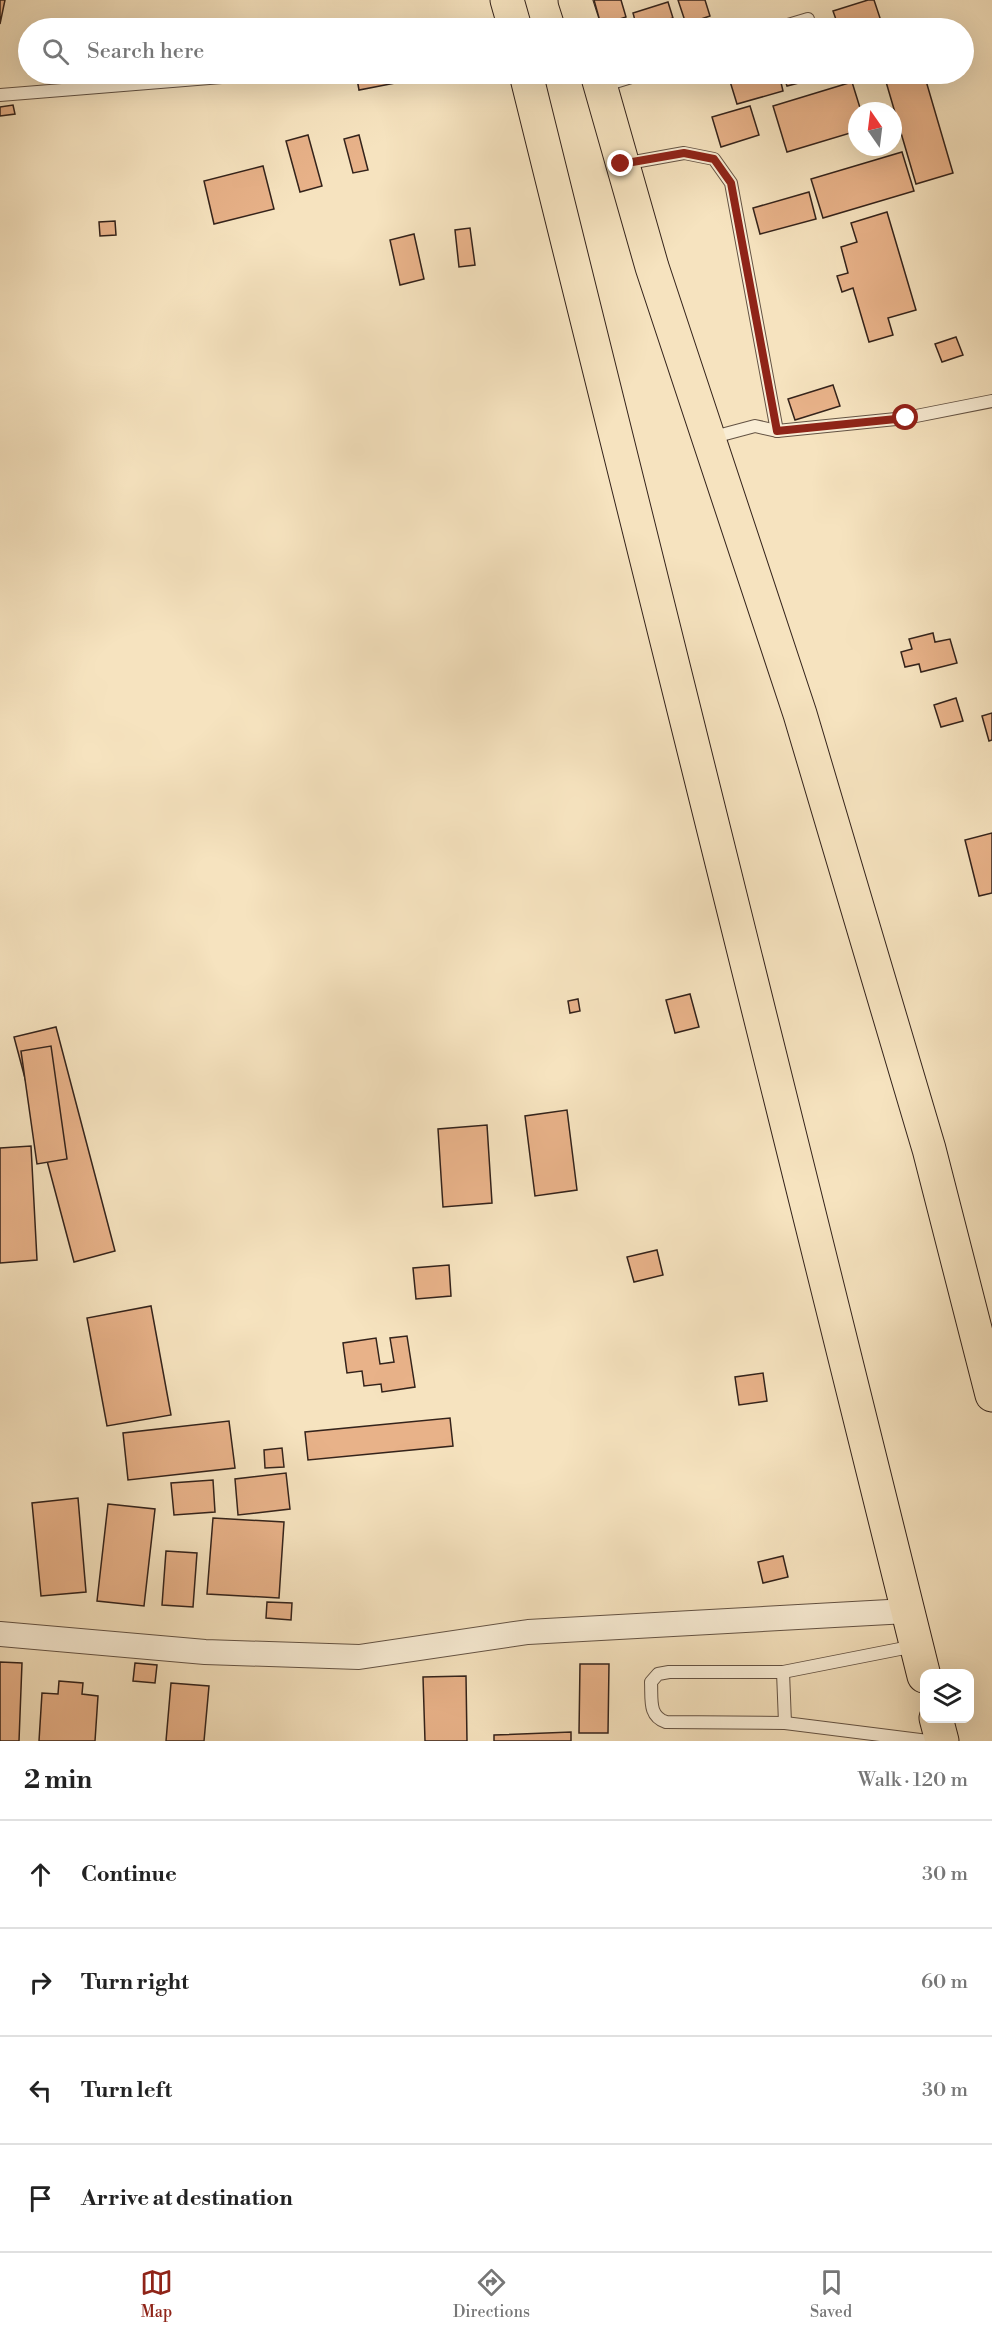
<!DOCTYPE html>
<meta charset="utf-8">
<style>
:root{--surface:#fff;--page:#f2f2f2;--text:#222;--muted:#767676;--line:#e0e0e0;--accent:#8f2418}
body{margin:0;font-family:"Libre Bodoni",serif;background:var(--page);color:var(--text)}
.controls{position:absolute;right:18px;bottom:18px;display:grid;overflow:hidden;border-radius:12px;box-shadow:0 6px 24px #0002}
.controls button{width:54px;height:54px;display:grid;place-items:center;padding:0;border:0;border-bottom:2px solid var(--line);background:var(--surface);color:var(--text);font:30px sans-serif}
.compass{position:absolute;left:848px;top:102px;width:54px;height:54px;border-radius:50%;background:var(--surface);box-shadow:0 6px 24px #0002;rotate:346deg}
.stop{position:absolute;width:18px;height:18px;margin:-14px;border:4px solid #8f2418;border-radius:50%;background:#fff}
.stop.end{background:#8f2418;border-color:#fff;box-shadow:0 2px 6px #0008}
.list{margin:0;padding:0;list-style:none}
h2{display:flex;justify-content:space-between;align-items:center;height:78px;margin:0;padding:0 24px;font-size:26px}
h2 small{font-size:20px;font-weight:400;color:var(--muted)}
.list li{display:grid;grid-template-columns:39px 1fr auto;gap:18px;align-items:center;box-sizing:border-box;height:108px;padding:0 24px;border-top:2px solid var(--line)}
.list b{display:block;font-size:22px;white-space:nowrap}
.list em{font-size:20px;font-style:normal;color:var(--muted)}
.icon{flex:none;width:33px;height:33px;fill:none;stroke:currentColor;stroke-width:2;stroke-linecap:round;stroke-linejoin:round}
.map{position:relative;flex:none;width:992px;height:1741px;overflow:hidden}
.search{position:absolute;background:var(--surface);box-shadow:0 6px 24px #0002;left:18px;right:18px;top:18px;height:66px;display:flex;align-items:center;gap:15px;box-sizing:border-box;padding:0 21px;border-radius:33px;color:var(--muted);font-size:22px}
.sheet{height:510px;background:var(--surface)}
nav{display:flex;justify-content:space-around;align-items:center;box-sizing:border-box;height:84px;border-top:2px solid var(--line);background:var(--surface);font-size:16px;color:var(--muted)}
nav a{display:grid;justify-items:center;gap:3px}
nav .on{color:var(--accent)}
.map>svg:first-child{display:block}
.building{fill:#e8b289;stroke:#34231b;stroke-width:1.5}
.lines{fill:none;stroke-linecap:round;stroke-linejoin:round}
.lane-casing{stroke:#645344;stroke-width:14}
.street-casing{stroke:#645344;stroke-width:26}
.highway-casing{stroke:#34231b;stroke-width:35}
.lane{stroke:#f9edd5;stroke-width:12}
.street{stroke:#f9edd5;stroke-width:24}
.highway{stroke:#f6e3bf;stroke-width:33}
.route{stroke:#8f2418;stroke-width:8}
</style>
<div class="map">
<svg width="992" height="1741" viewBox="0 0 992 1741">
<rect width="100%" height="100%" fill="#f6e3bf"/>
<filter id="stains"><feTurbulence type="fractalNoise" baseFrequency=".00333" numOctaves="4"/><feColorMatrix values="0 0 0 0 .2 0 0 0 0 .09 0 0 0 0 .02 0 0 0 .5 -.17"/></filter>
<radialGradient id="worn" r=".72"><stop offset=".6" stop-color="#630" stop-opacity="0"/><stop offset="1" stop-color="#630" stop-opacity=".3"/></radialGradient>
<g class="building">
<path d="M0 0H5L0 24Z"/>
<path d="M594 0H621L626 17 601 25Z"/>
<path d="M678 0H705L710 16 686 24Z"/>
<path d="M868 0H874L883 27 839 28 833 11Z"/>
<path d="M668 2 673 18 637 28 633 13Z"/>
<path d="M382 74H405L406 81 359 90 357 79Z"/>
<path d="M743 74H779L783 91 737 104 729 78Z"/>
<path d="M783 74H833L787 86Z"/>
<path d="M890 74H924L953 173 916 184 884 75Z"/>
<path d="M852 82 861 111H857V131L787 152 773 106Z"/>
<path d="M13 105 15 114 0 116V107Z"/>
<path d="M750 106 759 135 721 147 712 117Z"/>
<path d="M308 135 322 186 300 192 286 141Z"/>
<path d="M359 135 368 170 353 173 344 139Z"/>
<path d="M902 152 914 191 823 218 811 179Z"/>
<path d="M263 166 274 209 214 224 204 181Z"/>
<path d="M809 192 816 219 760 234 753 208Z"/>
<path d="M887 212 916 310 888 318 893 335 869 342 853 288 842 292 837 276 848 273 841 247 857 242 851 223Z"/>
<path d="M115 221 116 235 100 236 99 222Z"/>
<path d="M470 228 475 265 459 267 455 230Z"/>
<path d="M414 234 424 279 400 285 390 240Z"/>
<path d="M956 337 963 355 942 362 935 344Z"/>
<path d="M833 385 840 406 795 420 788 399Z"/>
<path d="M933 633 935 642 950 639 957 663 921 672 919 664 905 667 901 652 912 649 909 639Z"/>
<path d="M956 698 963 721 941 727 934 705Z"/>
<path d="M992 713V740L989 741 982 716Z"/>
<path d="M992 833V893L979 896 965 840Z"/>
<path d="M690 994 699 1027 675 1033 666 1000Z"/>
<path d="M578 999 580 1011 570 1013 568 1001Z"/>
<path d="M56 1027 115 1251 74 1262 14 1037Z"/>
<path d="M51 1046 67 1159 37 1164 21 1051Z"/>
<path d="M567 1110 577 1190 535 1196 525 1116Z"/>
<path d="M487 1125 492 1203 443 1207 438 1129Z"/>
<path d="M31 1146 37 1260 0 1263V1148Z"/>
<path d="M657 1250 663 1275 634 1282 627 1257Z"/>
<path d="M449 1265 451 1296 416 1299 413 1268Z"/>
<path d="M151 1306 171 1415 107 1426 87 1318Z"/>
<path d="M407 1336 415 1387 382 1392 381 1384 364 1386 362 1371 347 1373 343 1343 376 1338 380 1364 394 1362 390 1338Z"/>
<path d="M763 1373 767 1401 739 1405 735 1377Z"/>
<path d="M450 1418 453 1446 308 1460 305 1432Z"/>
<path d="M229 1421 235 1468 128 1480 123 1433Z"/>
<path d="M282 1448 284 1467 265 1468 264 1450Z"/>
<path d="M286 1473 290 1509 238 1515 235 1479Z"/>
<path d="M213 1480 215 1512 174 1515 171 1483Z"/>
<path d="M78 1498 86 1592 41 1596 32 1503Z"/>
<path d="M108 1504 155 1509 144 1606 97 1601Z"/>
<path d="M213 1518 284 1522 279 1598 207 1594Z"/>
<path d="M166 1551 197 1553 193 1607 162 1605Z"/>
<path d="M783 1556 788 1577 763 1583 758 1562Z"/>
<path d="M267 1602 292 1603 291 1620 266 1618Z"/>
<path d="M0 1662 22 1663 19 1741H0Z"/>
<path d="M135 1663 157 1665 155 1683 133 1681Z"/>
<path d="M580 1664H609L608 1733H579Z"/>
<path d="M466 1676 467 1741H425L423 1677Z"/>
<path d="M59 1681 83 1683 82 1694 98 1696 95 1741H39L42 1693 58 1694Z"/>
<path d="M171 1683 209 1686 204 1741H166Z"/>
<path d="M571 1732V1741H494V1735Z"/>
</g>
<g class="lines">
<g class="lane-casing">
<g id="lane">
<path d="M778 28 808 19"/>
<path d="M602 86 641 74"/>
<path d="M0 95 260 74"/>
<path d="M623 164 684 153 714 159 731 183 777 431"/>
<path d="M710 438 755 426 777 431 906 418 992 401"/>
<path d="M915 1646 783 1672H669L658 1674 651 1682C652 1699 648 1716 666 1722L785 1723 928 1741"/>
<path d="M783 1672 785 1723"/>
</g>
</g>
<g class="street-casing">
<path id="street" d="M0 1634 205 1652 359 1657 528 1632 907 1611"/>
</g>
<g class="highway-casing">
<g id="highway">
<path d="M507 0 515 28"/>
<path d="M575 0 584 28"/>
<path d="M526 74 924 1676"/>
<path d="M597 74 652 267 800 714 929 1149 992 1395"/>
<path d="M936 1718 942 1741"/>
</g>
</g>
<use href="#lane" class="lane"/>
<use href="#street" class="street"/>
<use href="#highway" class="highway"/>
</g>
<g class="lines">
<path class="route" d="M621 164 684 153 714 159 731 183 777 431 906 418"/>
</g>
<rect width="100%" height="100%" filter="url(#stains)"/>
<rect width="100%" height="100%" fill="url(#worn)"/>
</svg>
<div class="controls">
<button><svg class="icon" aria-label="layers" viewBox="0 0 24 24"><path d="M12 4l9 5-9 5-9-5zM3 14l9 5 9-5"/></svg></button>
</div>
<svg class="compass" viewBox="-18 -18 36 36"><path d="M0-13l5 13h-10z" fill="#e53935"/><path d="M0 13l5-13h-10z" fill="#767676"/></svg>
<div class="stop" style="left:906px;top:418px"></div>
<div class="stop end" style="left:621px;top:164px"></div>
<div class="search"><svg class="icon" aria-label="search" viewBox="0 0 24 24"><circle cx="10" cy="10" r="6"/><path d="M15 15l6 6"/></svg>Search here</div>
</div>
<section class="sheet">
<h2>2 min<small>Walk · 120 m</small></h2>
<ul class="list">
<li><svg class="icon" aria-label="ahead" viewBox="0 0 24 24"><path d="M12 20V5M6 11l6-6 6 6"/></svg><div><b>Continue</b></div><em>30 m</em></li>
<li><svg class="icon" aria-label="right" viewBox="0 0 24 24"><path d="M7 20v-9h11M14 6l5 5-5 5"/></svg><div><b>Turn right</b></div><em>60 m</em></li>
<li><svg class="icon" aria-label="left" viewBox="0 0 24 24"><path d="M17 20v-9H6M10 6l-5 5 5 5"/></svg><div><b>Turn left</b></div><em>30 m</em></li>
<li><svg class="icon" aria-label="arrive" viewBox="0 0 24 24"><path d="M6 21V4h12l-3 4 3 4H6"/></svg><div><b>Arrive at destination</b></div></li>
</ul>
</section>
<nav>
<a class="on"><svg class="icon" aria-label="map" viewBox="0 0 24 24"><path d="M3 6l6-2 6 2 6-2v14l-6 2-6-2-6 2zM9 4v14M15 6v14"/></svg>Map</a>
<a><svg class="icon" aria-label="directions" viewBox="0 0 24 24"><path d="M12 3l9 9-9 9-9-9zM9 14v-3h6M13 9l2 2-2 2"/></svg>Directions</a>
<a><svg class="icon" aria-label="saved" viewBox="0 0 24 24"><path d="M7 4h10v16l-5-4-5 4z"/></svg>Saved</a>
</nav>
